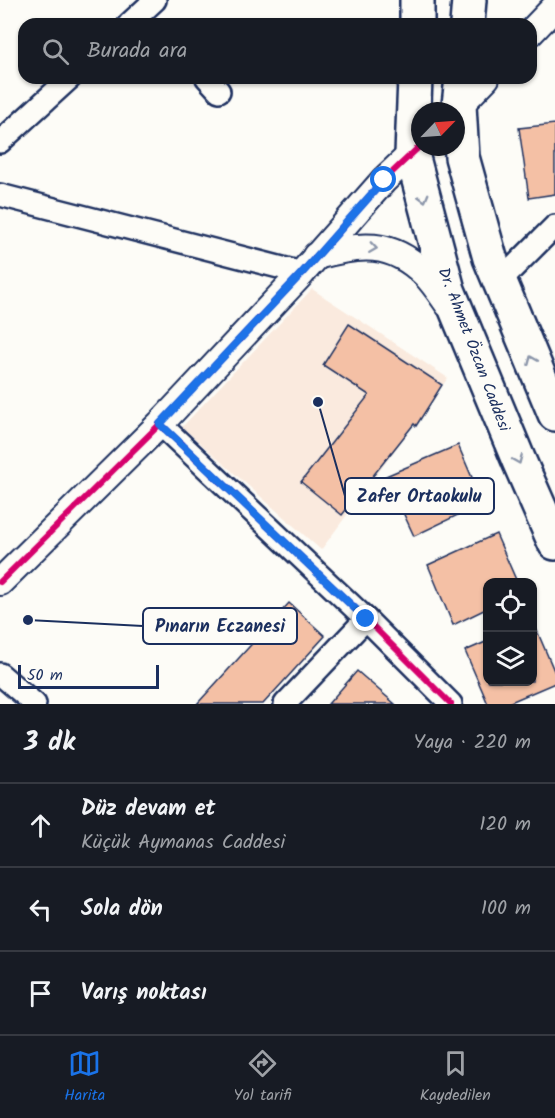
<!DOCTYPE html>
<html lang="tr">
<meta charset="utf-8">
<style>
:root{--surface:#171b24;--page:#20242c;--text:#f1f3f6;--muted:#9ea1a6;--line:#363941;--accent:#1a73e8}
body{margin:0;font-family:Kalam,sans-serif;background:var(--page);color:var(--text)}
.controls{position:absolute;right:18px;bottom:18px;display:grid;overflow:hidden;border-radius:12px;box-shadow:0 2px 4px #0004}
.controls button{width:54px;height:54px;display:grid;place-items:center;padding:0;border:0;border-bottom:2px solid var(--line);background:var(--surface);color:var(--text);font:30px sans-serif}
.compass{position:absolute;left:411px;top:102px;width:54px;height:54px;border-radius:50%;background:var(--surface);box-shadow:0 2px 4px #0004;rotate:65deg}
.scale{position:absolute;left:18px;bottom:15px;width:141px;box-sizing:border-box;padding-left:6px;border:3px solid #1b2f5e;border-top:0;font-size:16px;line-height:21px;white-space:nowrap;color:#1b2f5e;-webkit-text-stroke:4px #fdfcf7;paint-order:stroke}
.stop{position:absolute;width:18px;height:18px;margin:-14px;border:4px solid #1a73e8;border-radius:50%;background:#fff}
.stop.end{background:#1a73e8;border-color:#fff;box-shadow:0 2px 6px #0008}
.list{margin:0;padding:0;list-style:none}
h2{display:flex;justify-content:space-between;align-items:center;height:78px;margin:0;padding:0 24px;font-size:26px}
h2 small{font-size:20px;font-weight:400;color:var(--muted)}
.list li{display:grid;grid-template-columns:39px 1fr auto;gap:18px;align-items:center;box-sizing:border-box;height:84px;padding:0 24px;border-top:2px solid var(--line)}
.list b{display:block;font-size:22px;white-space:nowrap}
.list p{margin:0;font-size:20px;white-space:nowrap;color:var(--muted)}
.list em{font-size:20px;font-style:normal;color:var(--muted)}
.icon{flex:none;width:33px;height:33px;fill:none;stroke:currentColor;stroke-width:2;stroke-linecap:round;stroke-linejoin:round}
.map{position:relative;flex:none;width:555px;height:704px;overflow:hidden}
.search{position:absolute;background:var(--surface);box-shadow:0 2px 4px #0004;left:18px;right:18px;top:18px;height:66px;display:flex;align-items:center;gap:15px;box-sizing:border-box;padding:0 21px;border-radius:18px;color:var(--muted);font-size:22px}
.sheet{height:330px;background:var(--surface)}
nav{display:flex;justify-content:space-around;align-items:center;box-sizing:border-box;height:84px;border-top:2px solid var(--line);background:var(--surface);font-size:16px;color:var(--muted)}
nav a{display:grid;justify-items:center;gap:3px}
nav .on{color:var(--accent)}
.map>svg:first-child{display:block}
.built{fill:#faeade}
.building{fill:#f4c0a5;stroke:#1b2f5e;stroke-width:1.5}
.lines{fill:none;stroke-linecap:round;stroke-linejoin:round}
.minor-casing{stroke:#1b2f5e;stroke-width:26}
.tertiary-casing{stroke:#1b2f5e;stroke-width:30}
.primary-casing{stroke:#1b2f5e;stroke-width:38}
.minor{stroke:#fdfcf7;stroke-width:21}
.tertiary{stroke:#fdfcf7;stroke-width:26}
.primary{stroke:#fdfcf7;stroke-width:33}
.cycleway-casing{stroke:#fdfcf7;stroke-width:10}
.cycleway{stroke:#d6006c;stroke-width:6}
.oneway{stroke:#8c96aa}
.route{stroke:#1a73e8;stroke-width:8}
.labels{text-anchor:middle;stroke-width:4.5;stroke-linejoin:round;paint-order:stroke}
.street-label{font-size:16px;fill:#1b2f5e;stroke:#fdfcf7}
.leader{fill:none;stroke:#1b2f5e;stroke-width:2}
.callout-dot{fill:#1b2f5e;stroke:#fdfcf7;stroke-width:2}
.callout{fill:#fdfcf7;stroke:#1b2f5e;stroke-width:2}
.callout-label{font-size:18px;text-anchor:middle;font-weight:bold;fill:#1b2f5e}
</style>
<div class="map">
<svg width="555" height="704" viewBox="0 0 555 704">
<rect width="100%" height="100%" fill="#fdfcf7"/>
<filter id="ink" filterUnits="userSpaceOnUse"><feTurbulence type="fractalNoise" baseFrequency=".0167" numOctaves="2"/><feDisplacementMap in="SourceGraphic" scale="12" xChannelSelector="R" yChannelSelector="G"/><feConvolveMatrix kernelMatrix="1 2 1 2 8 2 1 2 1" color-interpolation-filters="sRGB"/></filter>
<g filter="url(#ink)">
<path class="built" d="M312 289 448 378 321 550 182 427Z"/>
<g class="building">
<path d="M555 124V194L529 198 519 128Z"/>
<path d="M349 324 442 385 416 426 414 424 342 515 301 482 369 395 323 365Z"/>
<path d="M458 445 483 503 414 536 386 476Z"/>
<path d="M496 534 517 582H488V608L453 625 428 565Z"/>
<path d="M289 603 325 636 263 704H197Z"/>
<path d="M532 619 555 673V683L506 704H488L465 651 488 641V681H532Z"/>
<path d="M357 671 395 704H328Z"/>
</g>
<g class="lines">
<g class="minor-casing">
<g id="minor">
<path d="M129 24 155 0"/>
<path d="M207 78 219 91"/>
<path d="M0 142 70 78"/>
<path d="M0 195 302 273"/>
<path d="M500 281 555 226"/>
<path d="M160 424 366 619 451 704"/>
<path d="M0 674 35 704"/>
<path d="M285 704 366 619"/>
</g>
</g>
<g class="tertiary-casing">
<g id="tertiary">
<path d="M531 32 555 7"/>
<path d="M454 111 486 78"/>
<path d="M316 256C359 244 391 240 425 274 434 283 441 294 448 304"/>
<path d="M0 582 160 424 302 273 384 180 420 146"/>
</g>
</g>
<g class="primary-casing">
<g id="primary">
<path d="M417 24V0"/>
<path d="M467 24 469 0"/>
<path d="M415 78 412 154 448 290 519 461 555 543"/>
<path d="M462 78 459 105 462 157 490 258 555 414"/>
</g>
</g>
<use href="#minor" class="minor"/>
<use href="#tertiary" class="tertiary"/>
<use href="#primary" class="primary"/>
<g class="cycleway-casing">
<g id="cycleway">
<path d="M160 424 366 619 451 704"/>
<path d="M0 582 160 424 302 273 384 180 420 146"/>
</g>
</g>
<use href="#cycleway" class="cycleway"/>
</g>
<defs><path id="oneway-chevron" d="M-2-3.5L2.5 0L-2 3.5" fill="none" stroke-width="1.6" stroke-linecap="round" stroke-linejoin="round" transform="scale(1.5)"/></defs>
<g class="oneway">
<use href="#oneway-chevron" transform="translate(424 198) rotate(75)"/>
<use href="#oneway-chevron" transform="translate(373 248) rotate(8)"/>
<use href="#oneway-chevron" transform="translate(532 360) rotate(-113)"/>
<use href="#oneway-chevron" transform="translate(518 460) rotate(67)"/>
</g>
</g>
<g class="lines" filter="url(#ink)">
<path class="route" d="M366 619 160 424 302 273 384 180"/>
</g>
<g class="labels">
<g class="street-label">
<text transform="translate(475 349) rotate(69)" y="6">Dr. Ahmet Özcan Caddesi</text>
</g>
</g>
<path class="leader" d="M318 402L345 496M28 620L143 626"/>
<g class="callout-dot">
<circle cx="318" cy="402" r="6"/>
<circle cx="28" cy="620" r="6"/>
</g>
<g class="callout">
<rect x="345" y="478" width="149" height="36" rx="6"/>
<rect x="143" y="608" width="154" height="36" rx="6"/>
</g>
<g class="callout-label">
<text x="419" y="502">Zafer Ortaokulu</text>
<text x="220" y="632">Pınarın Eczanesi</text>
</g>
</svg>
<div class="controls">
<button><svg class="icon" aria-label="locate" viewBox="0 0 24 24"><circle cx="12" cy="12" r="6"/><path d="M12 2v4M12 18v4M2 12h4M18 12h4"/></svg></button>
<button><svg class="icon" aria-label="layers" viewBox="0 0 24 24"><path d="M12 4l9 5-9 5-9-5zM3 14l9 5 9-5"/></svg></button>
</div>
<svg class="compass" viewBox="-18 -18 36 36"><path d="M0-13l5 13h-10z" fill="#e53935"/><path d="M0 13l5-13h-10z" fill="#9ea1a6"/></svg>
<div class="scale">50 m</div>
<div class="stop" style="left:384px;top:180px"></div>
<div class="stop end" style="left:366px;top:619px"></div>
<div class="search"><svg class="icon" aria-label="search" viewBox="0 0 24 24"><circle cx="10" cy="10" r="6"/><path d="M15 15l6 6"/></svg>Burada ara</div>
</div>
<section class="sheet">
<h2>3 dk<small>Yaya · 220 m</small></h2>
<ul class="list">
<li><svg class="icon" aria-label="ahead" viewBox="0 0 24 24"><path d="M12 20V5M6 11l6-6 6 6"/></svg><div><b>Düz devam et</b><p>Küçük Aymanas Caddesi</p></div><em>120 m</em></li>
<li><svg class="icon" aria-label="left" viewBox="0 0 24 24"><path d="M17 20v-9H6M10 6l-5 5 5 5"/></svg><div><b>Sola dön</b></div><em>100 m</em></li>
<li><svg class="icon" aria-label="arrive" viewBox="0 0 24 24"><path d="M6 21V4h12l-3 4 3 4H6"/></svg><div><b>Varış noktası</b></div></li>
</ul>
</section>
<nav>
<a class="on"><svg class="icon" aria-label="map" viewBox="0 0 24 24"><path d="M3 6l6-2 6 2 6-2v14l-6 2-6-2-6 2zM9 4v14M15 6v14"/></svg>Harita</a>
<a><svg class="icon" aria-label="directions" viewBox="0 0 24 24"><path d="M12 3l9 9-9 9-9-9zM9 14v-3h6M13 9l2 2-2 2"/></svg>Yol tarifi</a>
<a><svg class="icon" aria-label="saved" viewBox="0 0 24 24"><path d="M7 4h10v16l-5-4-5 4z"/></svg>Kaydedilen</a>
</nav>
